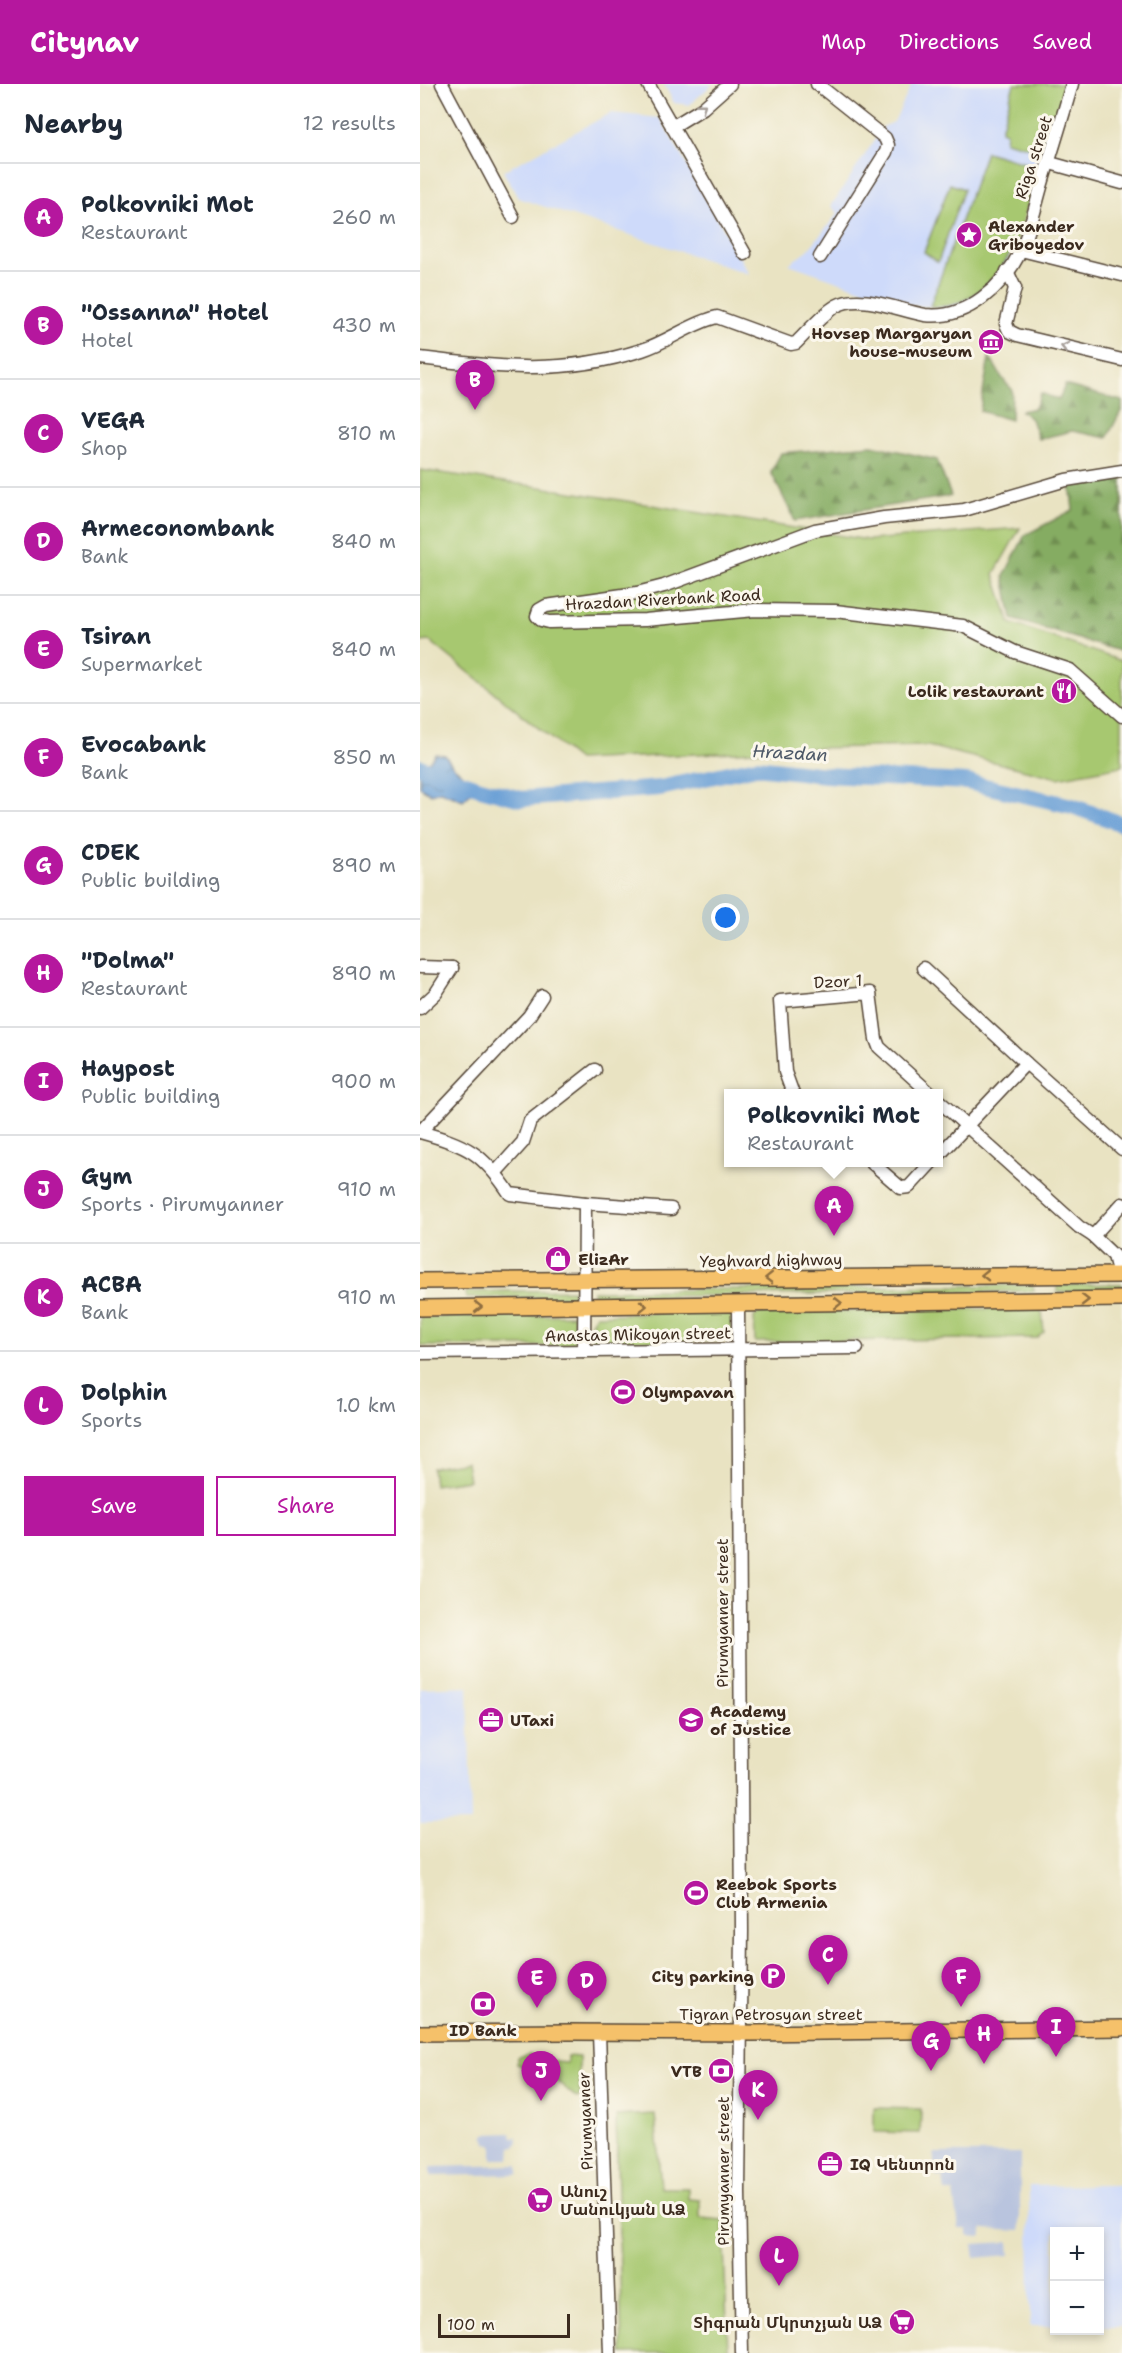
<!DOCTYPE html>
<meta charset="utf-8">
<style>
:root{--surface:#fff;--page:#f2f2f3;--text:#1f2937;--muted:#747a83;--line:#e0e1e3;--accent:#b5179e}
body{margin:0;font-family:"Shantell Sans","Noto Sans Armenian",sans-serif;background:var(--page);color:var(--text)}
.controls{position:absolute;right:18px;bottom:18px;display:grid;overflow:hidden;border-radius:0px;box-shadow:0 3px 9px #0003}
.controls button{width:54px;height:54px;display:grid;place-items:center;padding:0;border:0;border-bottom:2px solid var(--line);background:var(--surface);color:var(--text);font:30px sans-serif}
.scale{position:absolute;left:18px;bottom:15px;width:132px;box-sizing:border-box;padding-left:6px;border:3px solid #3b2a1e;border-top:0;font-size:16px;line-height:21px;white-space:nowrap;color:#3b2a1e;-webkit-text-stroke:4px #fbf7ec;paint-order:stroke}
.you{position:absolute;left:306px;top:834px;width:21px;height:21px;margin:-15px;border:4px solid #fff;border-radius:50%;background:#1a73e8;box-shadow:0 0 0 9px #1a73e833}
.badge{display:grid;place-items:center;width:39px;height:39px;border-radius:50%;background:var(--accent);color:#fff;font-size:20px;font-weight:700}
.pin{position:absolute;translate:-50% -50px;filter:drop-shadow(0 2px 3px #0008)}
.pin::after{content:'';position:absolute;top:32px;width:21px;height:18px;background:inherit;clip-path:polygon(0 0,100% 0,50% 100%)}
.popup{position:absolute;left:304px;top:1005px;width:219px;height:78px;box-sizing:border-box;display:grid;place-content:center;border-radius:0px;background:var(--surface);filter:drop-shadow(0 2px 4px #0005);font-size:20px;white-space:nowrap;color:var(--muted)}
.popup b{font-size:22px;color:var(--text)}
.popup::after{content:'';position:absolute;left:50%;top:100%;margin-left:-12px;border:12px solid transparent;border-top-color:var(--surface)}
.list{margin:0;padding:0;list-style:none}
h2{display:flex;justify-content:space-between;align-items:center;height:78px;margin:0;padding:0 24px;font-size:26px}
h2 small{font-size:20px;font-weight:400;color:var(--muted)}
.list li{display:grid;grid-template-columns:39px 1fr auto;gap:18px;align-items:center;box-sizing:border-box;height:108px;padding:0 24px;border-top:2px solid var(--line)}
.list b{display:block;font-size:22px;white-space:nowrap}
.list p{margin:0;font-size:20px;white-space:nowrap;color:var(--muted)}
.list em{font-size:20px;font-style:normal;color:var(--muted)}
.actions{display:flex;gap:12px;padding:18px 24px}
.actions a{flex:1;padding:14px 0;border:2px solid var(--accent);border-radius:0px;text-align:center;font-size:21px;color:var(--accent)}
.actions .main{background:var(--accent);color:#fff}
.map{position:relative;flex:none;width:702px;height:2269px;overflow:hidden}
header{display:flex;align-items:center;gap:36px;box-sizing:border-box;height:84px;padding:0 30px;background:var(--accent);color:#fff}
header strong{font-size:28px}
nav{display:flex;gap:33px;margin-inline-start:auto;font-size:21px}
main{display:flex}
aside{flex:1;background:var(--surface)}
.map>svg:first-child{display:block}
.built{fill:#cedafa}
.industrial{fill:#b9c4de}
.green{fill:#a7c870;stroke:#717947;stroke-width:1.5}
.forest{fill:url(#forest-firs);stroke:#606b40;stroke-width:1.5}
.water{fill:url(#water-waves);stroke:#51647a;stroke-width:1.5}
.lines{fill:none;stroke-linecap:round;stroke-linejoin:round}
.river{stroke:#679ed5;stroke-width:16}
.minor-casing{stroke:#554637;stroke-width:15}
.major-casing{stroke:#554637;stroke-width:18}
.minor{stroke:#fff;stroke-width:12}
.major{stroke:#f5c16b;stroke-width:15}
.oneway{stroke:#a79f9a}
.oneway2{stroke:#8f6e41}
.labels{text-anchor:middle;stroke-width:6;stroke-linejoin:round;paint-order:stroke}
.street-label{font-size:16px;fill:#3b2a1e;stroke:#fbf7ec}
.poi-label{font-size:16px;font-weight:bold;fill:#3b2a1e;stroke:#fbf7ec;text-anchor:start}
.water-label{font-size:18px;font-style:italic;fill:#4d5867;stroke:#fbf7ec}
</style>
<header>
<strong>Citynav</strong>
<nav><a>Map</a><a>Directions</a><a>Saved</a></nav>
</header>
<main>
<aside>
<h2>Nearby<small>12 results</small></h2>
<ul class="list">
<li><span class="badge">A</span><div><b>Polkovniki Mot</b><p>Restaurant</p></div><em>260 m</em></li>
<li><span class="badge">B</span><div><b>&quot;Ossanna&quot; Hotel</b><p>Hotel</p></div><em>430 m</em></li>
<li><span class="badge">C</span><div><b>VEGA</b><p>Shop</p></div><em>810 m</em></li>
<li><span class="badge">D</span><div><b>Armeconombank</b><p>Bank</p></div><em>840 m</em></li>
<li><span class="badge">E</span><div><b>Tsiran</b><p>Supermarket</p></div><em>840 m</em></li>
<li><span class="badge">F</span><div><b>Evocabank</b><p>Bank</p></div><em>850 m</em></li>
<li><span class="badge">G</span><div><b>CDEK</b><p>Public building</p></div><em>890 m</em></li>
<li><span class="badge">H</span><div><b>&quot;Dolma&quot;</b><p>Restaurant</p></div><em>890 m</em></li>
<li><span class="badge">I</span><div><b>Haypost</b><p>Public building</p></div><em>900 m</em></li>
<li><span class="badge">J</span><div><b>Gym</b><p>Sports · Pirumyanner</p></div><em>910 m</em></li>
<li><span class="badge">K</span><div><b>ACBA</b><p>Bank</p></div><em>910 m</em></li>
<li><span class="badge">L</span><div><b>Dolphin</b><p>Sports</p></div><em>1.0 km</em></li>
</ul>
<div class="actions"><a class="main">Save</a><a>Share</a></div>
</aside>
<div class="map">
<svg width="702" height="2269" viewBox="0 0 702 2269">
<defs>
<pattern id="forest-firs" width="22" height="20" patternUnits="userSpaceOnUse" patternTransform="scale(1.5)"><rect width="22" height="20" fill="#85ac62"/><path d="M5 1l3.5 6h-7zM16 11l3.5 6h-7z" fill="#6e8c50"/></pattern>
<pattern id="water-waves" width="16" height="10" patternUnits="userSpaceOnUse" patternTransform="scale(1.5)"><rect width="16" height="10" fill="#679ed5"/><path d="M0 5q4-4 8 0t8 0" fill="none" stroke="#5681ac"/></pattern>
</defs>
<rect width="100%" height="100%" fill="#fbf7ec"/>
<filter id="ink" filterUnits="userSpaceOnUse"><feTurbulence type="fractalNoise" baseFrequency=".0167" numOctaves="2"/><feDisplacementMap in="SourceGraphic" scale="12" xChannelSelector="R" yChannelSelector="G"/><feConvolveMatrix kernelMatrix="1 2 1 2 8 2 1 2 1" color-interpolation-filters="sRGB"/></filter>
<filter id="wash" filterUnits="userSpaceOnUse"><feTurbulence type="fractalNoise" baseFrequency=".008" numOctaves="4" result="noise"/><feDisplacementMap in="SourceGraphic" scale="24" xChannelSelector="R" yChannelSelector="G"/><feGaussianBlur stdDeviation="1.35" result="paint"/><feColorMatrix in="noise" values="0 0 0 0 0 0 0 0 0 0 0 0 0 0 0 0 0 1.4 0 .05"/><feComposite in="paint" operator="in"/></filter>
<g filter="url(#wash)">
<rect width="100%" height="100%" fill="#e9e3c2"/>
<g class="built">
<path d="M244 0H293L269 21 254 19Z"/>
<path d="M492 0H647L625 73 613 98 597 155 586 182 561 209 543 222 525 225 484 220 369 180 388 166 418 129 411 122 464 42 474 38Z"/>
<path d="M191 29 240 34 329 190 98 114 83 87Z"/>
<path d="M48 1602 51 1738 0 1739V1604Z"/>
<path d="M702 2101V2242H680V2148H634V2242H610L609 2102Z"/>
</g>
<g class="industrial">
<path d="M91 2049 92 2053H97L98 2058 96 2062 91 2063 90 2075H73V2063L71 2060 66 2059 64 2052 66 2050Z"/>
<path d="M514 2069H600V2147L564 2145 561 2153 548 2152V2145H539L534 2108H525L523 2093H516Z"/>
<path d="M99 2081V2090L11 2092V2083Z"/>
<path d="M589 2158 590 2171 554 2174 553 2160Z"/>
</g>
<g class="green">
<path d="M594 0H645L627 68 585 57 586 48 581 46Z"/>
<path d="M566 68 618 83C604 131 598 181 553 211 538 220 527 224 510 222Z"/>
<path d="M530 100 544 105 518 178 504 168Z"/>
<path d="M0 386 120 403 448 456 600 444 574 490 590 539 702 577V682L638 694 508 662 394 664 158 676 10 557 0 558Z"/>
<path d="M702 1200V1207L637 1208V1201Z"/>
<path d="M613 1201 614 1207 174 1213 173 1207Z"/>
<path d="M153 1206V1213L46 1214V1208Z"/>
<path d="M618 1224 622 1228 624 1248 617 1254 335 1258 334 1233 339 1229Z"/>
<path d="M305 1226 311 1230 312 1256 176 1260 171 1256V1239L176 1231Z"/>
<path d="M154 1231V1262H0V1233Z"/>
<path d="M46 1378 49 1396 14 1401 12 1384Z"/>
<path d="M110 1970 118 1977 147 1979V1972L159 1973 160 2012 157 2014 132 1993 97 1980V1973Z"/>
<path d="M454 2024 501 2025 500 2049 454 2048Z"/>
<path d="M235 2030 241 2104H268V2115L280 2116V2134L303 2136 308 2269H202L196 2032Z"/>
</g>
<g class="forest">
<path d="M569 273C578 284 581 297 592 305L591 336 560 327Z"/>
<path d="M645 301 702 317V325L687 354 652 347 618 355 611 335 601 327 615 324 621 309 639 316Z"/>
<path d="M452 361 517 376 531 412 375 437 351 388 361 369Z"/>
<path d="M702 390V568L592 535 584 492 605 451 653 426 650 399Z"/>
</g>
<path class="water" d="M15 670 25 671 32 681 57 703 43 716 20 707 11 710 0 703V677L9 678Z"/>
<g class="lines">
<path class="river" d="M0 683 57 703 101 715 240 704 336 683 406 691 547 698 652 722 702 740"/>
</g>
</g>
<g filter="url(#ink)">
<g class="lines">
<g class="minor-casing">
<g id="minor">
<path d="M22 0 93 133"/>
<path d="M228 0 325 170"/>
<path d="M397 0 465 54 468 61 466 68 400 173"/>
<path d="M252 43 283 24 310 0"/>
<path d="M630 79 702 99"/>
<path d="M601 166 702 191"/>
<path d="M587 187 595 204 586 240 589 247 597 251 702 276"/>
<path d="M0 274C79 284 144 291 222 266 248 258 271 239 297 233L371 260 376 259C386 249 405 228 416 222 440 208 480 227 505 231 547 236 584 202 601 166 611 145 616 119 623 96 633 64 643 32 652 0"/>
<path d="M702 387 646 396 544 426 464 434 395 446 244 502 217 509 126 522 119 526 117 532 121 536 129 538 225 536 335 526 415 527 543 542 595 568 650 586 702 632"/>
<path d="M0 883 32 884"/>
<path d="M503 884 606 979 519 1071"/>
<path d="M0 924 16 909 32 884"/>
<path d="M606 979 702 1065"/>
<path d="M373 1010 365 988 360 917 450 909 456 955 459 963 511 1010"/>
<path d="M519 1017 659 1143 673 1152 694 1172 699 1191"/>
<path d="M0 1048C47 1061 63 1069 90 1110L165 1119 164 1267"/>
<path d="M0 1048 109 932 122 912"/>
<path d="M451 1078 481 1104 489 1103 512 1078"/>
<path d="M76 1088 103 1058 110 1037 175 986"/>
<path d="M165 1119 251 1125"/>
<path d="M673 1152 702 1120"/>
<path d="M318 1221 322 1847 319 2108 322 2269"/>
<path d="M0 1269 437 1264"/>
<path d="M179 1949 190 2269"/>
</g>
</g>
<g class="major-casing">
<g id="major">
<path d="M0 1197 702 1191"/>
<path d="M0 1224 702 1215"/>
<path d="M0 1949 149 1948 332 1949 702 1944"/>
</g>
</g>
<use href="#minor" class="minor"/>
<use href="#major" class="major"/>
</g>
<defs><path id="oneway-chevron" d="M-2-3.5L2.5 0L-2 3.5" fill="none" stroke-width="1.6" stroke-linecap="round" stroke-linejoin="round" transform="scale(1.5)"/></defs>
<g class="oneway">
<use href="#oneway-chevron" transform="translate(282 23) rotate(-38)"/>
<use href="#oneway-chevron" transform="translate(645 263) rotate(-167)"/>
</g>
<g class="oneway2">
<use href="#oneway-chevron" transform="translate(565 1191) rotate(179)"/>
<use href="#oneway-chevron" transform="translate(349 1194) rotate(179)"/>
<use href="#oneway-chevron" transform="translate(665 1216)"/>
<use href="#oneway-chevron" transform="translate(418 1219) rotate(-1)"/>
<use href="#oneway-chevron" transform="translate(223 1222) rotate(-1)"/>
<use href="#oneway-chevron" transform="translate(58 1223)"/>
</g>
</g>
<defs>
<g id="sight-disc" transform="scale(1.35)"><circle r="9.5" fill="#b5179e" stroke="#fbf7ec"/><path d="M0-6L1.8-2.2L6-1.7L2.9 1.2L3.7 5.4L0 3.3L-3.7 5.4L-2.9 1.2L-6-1.7L-1.8-2.2Z" fill="#fff"/></g>
<g id="museum-disc" transform="scale(1.35)"><circle r="9.5" fill="#b5179e" stroke="#fbf7ec"/><path d="M0-6L6-3V-2H-6V-3ZM-5-1h2V3h-2ZM-1-1h2V3h-2ZM3-1h2V3H3ZM-6 4H6V6H-6Z" fill="#fff"/></g>
<g id="restaurant-disc" transform="scale(1.35)"><circle r="9.5" fill="#b5179e" stroke="#fbf7ec"/><path d="M-5-6h1v4h1v-4h1v4h1v-4h1v5L-1.5 .5V6h-2V.5L-5-1ZM5-6V6H3V1.5H1.5Q1.5-4 5-6Z" fill="#fff"/></g>
<g id="shop-disc" transform="scale(1.35)"><circle r="9.5" fill="#b5179e" stroke="#fbf7ec"/><path d="M-5-2.5h2.3a2.7 3.5 0 0 1 5.4 0H5L5.5 6h-11ZM-1.5-2.5h3a1.5 2.3 0 0 0-3 0Z" fill="#fff"/></g>
<g id="stadium-disc" transform="scale(1.35)"><circle r="9.5" fill="#b5179e" stroke="#fbf7ec"/><path d="M0-5a6.5 5 0 1 0 0 10a6.5 5 0 1 0 0-10ZM-3.5-1.8h7v3.6h-7Z" fill="#fff"/></g>
<g id="office-disc" transform="scale(1.35)"><circle r="9.5" fill="#b5179e" stroke="#fbf7ec"/><path d="M-6-3h4V-5.5h4V-3h4V5H-6ZM-1-4.5V-3h2v-1.5ZM-6 0V1H6V0Z" fill="#fff"/></g>
<g id="university-disc" transform="scale(1.35)"><circle r="9.5" fill="#b5179e" stroke="#fbf7ec"/><path d="M0-5L7-2L0 1L-7-2ZM-4 1L0 2.5L4 1V4Q0 6-4 4Z" fill="#fff"/></g>
<g id="parking-disc" transform="scale(1.35)"><circle r="9.5" fill="#b5179e" stroke="#fbf7ec"/><path d="M-3.5-5.5H1a3.5 3.5 0 0 1 0 7H-1V5.5H-3.5ZM-1-3.4V-.6H.8a1.4 1.4 0 0 0 0-2.8Z" fill="#fff"/></g>
<g id="bank-disc" transform="scale(1.35)"><circle r="9.5" fill="#b5179e" stroke="#fbf7ec"/><path d="M-6-4H6V4H-6ZM0-2.3a2.3 2.3 0 1 0 0 4.6a2.3 2.3 0 1 0 0-4.6Z" fill="#fff"/></g>
<g id="supermarket-disc" transform="scale(1.35)"><circle r="9.5" fill="#b5179e" stroke="#fbf7ec"/><path d="M-6-5.5h2.5l.6 2H6L4.5 2H-2.5L-4.4-4H-6ZM-1.5 3.2a1.3 1.3 0 1 0 .1 0ZM3 3.2a1.3 1.3 0 1 0 .1 0Z" fill="#fff"/></g>
</defs>
<g fill-rule="evenodd">
<use href="#sight-disc" x="549" y="151"/>
<use href="#museum-disc" x="571" y="258"/>
<use href="#restaurant-disc" x="644" y="607"/>
<use href="#shop-disc" x="138" y="1175"/>
<use href="#stadium-disc" x="203" y="1308"/>
<use href="#office-disc" x="71" y="1636"/>
<use href="#university-disc" x="271" y="1636"/>
<use href="#stadium-disc" x="276" y="1809"/>
<use href="#parking-disc" x="353" y="1892"/>
<use href="#bank-disc" x="63" y="1920"/>
<use href="#bank-disc" x="301" y="1987"/>
<use href="#office-disc" x="410" y="2080"/>
<use href="#supermarket-disc" x="120" y="2116"/>
<use href="#supermarket-disc" x="482" y="2238"/>
</g>
<g class="labels">
<g class="street-label">
<text transform="translate(613 73) rotate(-72)" y="6">Riga street</text>
<text transform="translate(243 515) rotate(-3)" y="6">Hrazdan Riverbank Road</text>
<text transform="translate(418 897) rotate(-3)" y="6">Dzor 1</text>
<text transform="translate(351 1176) rotate(-1)" y="6">Yeghvard highway</text>
<text transform="translate(218 1250) rotate(-1)" y="6">Anastas Mikoyan street</text>
<text transform="translate(302 1529) rotate(-90)" y="6">Pirumyanner street</text>
<text x="351" y="1936">Tigran Petrosyan street</text>
<text transform="translate(165 2037) rotate(-92)" y="6">Pirumyanner</text>
<text transform="translate(303 2087) rotate(-90)" y="6">Pirumyanner street</text>
</g>
<g class="poi-label">
<text x="568" y="148">Alexander<tspan x="568" dy="18">Griboyedov</tspan></text>
<text x="552" y="255" text-anchor="end">Hovsep Margaryan<tspan x="552" dy="18">house-museum</tspan></text>
<text x="624" y="613" text-anchor="end">Lolik restaurant</text>
<text x="158" y="1181">ElizAr</text>
<text x="222" y="1314">Olympavan</text>
<text x="290" y="1633">Academy<tspan x="290" dy="18">of Justice</tspan></text>
<text x="90" y="1642">UTaxi</text>
<text x="296" y="1806">Reebok Sports<tspan x="296" dy="18">Club Armenia</tspan></text>
<text x="334" y="1898" text-anchor="end">City parking</text>
<text x="63" y="1952" text-anchor="middle">ID Bank</text>
<text x="282" y="1993" text-anchor="end">VTB</text>
<text x="430" y="2086">IQ Կենտրոն</text>
<text x="140" y="2113">Անուշ<tspan x="140" dy="18">Մանուկյան ԱՁ</tspan></text>
<text x="462" y="2244" text-anchor="end">Տիգրան Մկրտչյան ԱՁ</text>
</g>
<g class="water-label">
<text transform="translate(370 669) rotate(3)" y="6">Hrazdan</text>
</g>
</g>
</svg>
<div class="controls">
<button>+</button>
<button>−</button>
</div>
<div class="scale">100 m</div>
<div class="you"></div>
<div class="pin badge" style="left:414px;top:1152px">A</div>
<div class="popup"><b>Polkovniki Mot</b>Restaurant</div>
<div class="pin badge" style="left:55px;top:326px">B</div>
<div class="pin badge" style="left:408px;top:1901px">C</div>
<div class="pin badge" style="left:167px;top:1927px">D</div>
<div class="pin badge" style="left:117px;top:1924px">E</div>
<div class="pin badge" style="left:541px;top:1923px">F</div>
<div class="pin badge" style="left:511px;top:1987px">G</div>
<div class="pin badge" style="left:564px;top:1980px">H</div>
<div class="pin badge" style="left:636px;top:1973px">I</div>
<div class="pin badge" style="left:121px;top:2017px">J</div>
<div class="pin badge" style="left:338px;top:2036px">K</div>
<div class="pin badge" style="left:359px;top:2202px">L</div>
</div>
</main>
